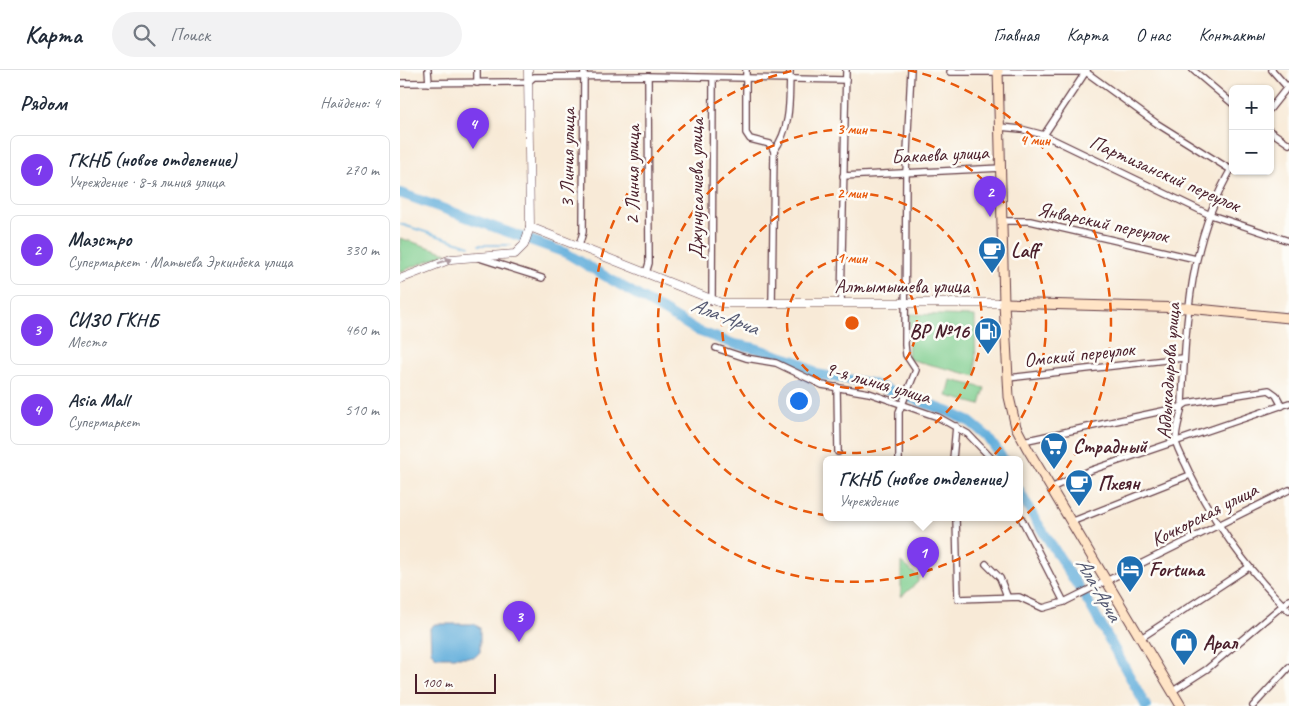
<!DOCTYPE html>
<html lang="ru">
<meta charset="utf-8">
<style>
:root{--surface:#fff;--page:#f2f2f3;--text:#1f2937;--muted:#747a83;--line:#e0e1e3;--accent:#7c3aed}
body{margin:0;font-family:Caveat,sans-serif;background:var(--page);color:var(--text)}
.controls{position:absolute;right:15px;top:15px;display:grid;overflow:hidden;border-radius:8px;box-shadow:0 1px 4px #0004}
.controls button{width:45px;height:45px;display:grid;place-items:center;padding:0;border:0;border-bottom:1px solid var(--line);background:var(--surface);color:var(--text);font:25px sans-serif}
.scale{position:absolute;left:15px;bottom:12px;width:81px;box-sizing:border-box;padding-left:5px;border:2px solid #4a1f2b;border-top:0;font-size:14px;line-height:18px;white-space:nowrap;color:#4a1f2b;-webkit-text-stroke:4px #fdfcf7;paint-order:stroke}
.you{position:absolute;left:398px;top:330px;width:18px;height:18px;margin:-12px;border:4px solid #fff;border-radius:50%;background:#1a73e8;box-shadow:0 0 0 8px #1a73e833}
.badge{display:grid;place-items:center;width:32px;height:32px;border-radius:50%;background:var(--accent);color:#fff;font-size:16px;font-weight:700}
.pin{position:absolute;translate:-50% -41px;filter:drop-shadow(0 1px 2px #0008)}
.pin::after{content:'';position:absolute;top:26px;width:18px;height:15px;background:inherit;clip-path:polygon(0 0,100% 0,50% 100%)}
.popup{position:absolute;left:423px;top:386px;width:200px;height:65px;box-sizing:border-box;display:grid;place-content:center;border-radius:8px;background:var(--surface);filter:drop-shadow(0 1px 4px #0005);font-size:16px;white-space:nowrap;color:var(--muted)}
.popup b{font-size:19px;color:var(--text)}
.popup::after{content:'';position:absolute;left:50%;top:100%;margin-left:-10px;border:10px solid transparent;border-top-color:var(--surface)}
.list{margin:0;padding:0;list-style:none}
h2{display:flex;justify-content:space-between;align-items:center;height:65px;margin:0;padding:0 20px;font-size:21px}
h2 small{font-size:16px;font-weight:400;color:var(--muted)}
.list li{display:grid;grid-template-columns:32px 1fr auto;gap:15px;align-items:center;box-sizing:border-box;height:70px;margin:0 10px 10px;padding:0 10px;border:1px solid var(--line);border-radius:8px}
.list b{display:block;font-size:19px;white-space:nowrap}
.list p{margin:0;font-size:16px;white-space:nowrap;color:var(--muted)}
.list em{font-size:16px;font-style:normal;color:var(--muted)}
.icon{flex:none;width:28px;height:28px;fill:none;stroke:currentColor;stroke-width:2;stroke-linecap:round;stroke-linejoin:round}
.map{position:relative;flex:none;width:889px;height:636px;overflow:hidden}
header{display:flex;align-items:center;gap:30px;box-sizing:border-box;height:70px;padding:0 25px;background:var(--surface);border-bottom:1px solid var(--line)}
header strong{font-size:24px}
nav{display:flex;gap:28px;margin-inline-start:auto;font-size:18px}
.search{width:350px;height:45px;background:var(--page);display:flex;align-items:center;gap:12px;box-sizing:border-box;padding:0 18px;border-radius:28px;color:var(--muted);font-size:19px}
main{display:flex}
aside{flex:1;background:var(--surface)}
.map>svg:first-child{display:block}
.green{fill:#7ccc8c;stroke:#63765c}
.water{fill:#62aedb;stroke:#566683}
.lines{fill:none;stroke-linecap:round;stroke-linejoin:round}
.stream{stroke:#62aedb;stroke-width:2}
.river{stroke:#62aedb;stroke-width:10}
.minor-casing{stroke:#643d45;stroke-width:8}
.tertiary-casing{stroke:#643d45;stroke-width:9}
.secondary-casing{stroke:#643d45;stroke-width:11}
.minor{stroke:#fff;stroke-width:5.5}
.tertiary{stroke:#fff;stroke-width:8}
.secondary{stroke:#ffe4c6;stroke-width:9}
.oneway{fill:#ae9aa0}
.ring{fill:none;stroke:#e8590c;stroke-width:2.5;stroke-dasharray:9 6}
.labels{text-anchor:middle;stroke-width:5;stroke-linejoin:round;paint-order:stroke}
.street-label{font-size:20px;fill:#4a1f2b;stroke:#fdfcf7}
.poi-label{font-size:20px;font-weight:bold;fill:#4a1f2b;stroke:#fdfcf7;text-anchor:start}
.water-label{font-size:21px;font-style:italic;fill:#545871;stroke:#fdfcf7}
.centre{fill:#e8590c;stroke:#fdfcf7;stroke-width:2.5}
.ring-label{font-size:15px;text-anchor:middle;font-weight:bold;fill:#e8590c;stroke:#fdfcf7;stroke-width:5;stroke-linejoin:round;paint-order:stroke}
</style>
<header>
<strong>Карта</strong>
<div class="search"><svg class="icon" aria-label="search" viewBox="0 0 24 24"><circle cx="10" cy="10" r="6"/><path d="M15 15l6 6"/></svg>Поиск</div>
<nav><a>Главная</a><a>Карта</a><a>О нас</a><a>Контакты</a></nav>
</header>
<main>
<aside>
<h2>Рядом<small>Найдено: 4</small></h2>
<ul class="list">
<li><span class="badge">1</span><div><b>ГКНБ (новое отделение)</b><p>Учреждение · 8-я линия улица</p></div><em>270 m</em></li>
<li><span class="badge">2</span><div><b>Маэстро</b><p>Супермаркет · Матыева Эркинбека улица</p></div><em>330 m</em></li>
<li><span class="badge">3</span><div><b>СИЗО ГКНБ</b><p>Место</p></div><em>460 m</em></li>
<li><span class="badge">4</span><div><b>Asia Mall</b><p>Супермаркет</p></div><em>510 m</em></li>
</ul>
</aside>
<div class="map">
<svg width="889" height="636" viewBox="0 0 889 636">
<rect width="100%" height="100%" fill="#fdfcf7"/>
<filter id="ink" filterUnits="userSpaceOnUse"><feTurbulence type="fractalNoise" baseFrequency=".02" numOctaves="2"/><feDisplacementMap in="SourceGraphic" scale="10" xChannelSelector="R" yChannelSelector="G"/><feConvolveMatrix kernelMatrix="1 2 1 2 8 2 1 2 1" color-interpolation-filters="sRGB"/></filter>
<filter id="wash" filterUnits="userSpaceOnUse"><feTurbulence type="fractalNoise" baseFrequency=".0096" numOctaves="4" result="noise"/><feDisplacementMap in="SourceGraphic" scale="20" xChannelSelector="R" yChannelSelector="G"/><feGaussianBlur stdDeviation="1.12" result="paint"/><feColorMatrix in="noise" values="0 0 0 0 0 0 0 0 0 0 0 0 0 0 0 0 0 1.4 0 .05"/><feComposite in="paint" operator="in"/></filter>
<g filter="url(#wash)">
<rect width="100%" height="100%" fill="#f8ead7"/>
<g class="green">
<path d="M0 168 47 183 0 202Z"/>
<path d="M510 244 575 246 576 306 508 289Z"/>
<path d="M551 310 585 318 580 335 547 326Z"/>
<path d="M501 492 518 506V512L501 527Z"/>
</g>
<path class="water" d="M35 554H74L80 558V582L75 587H36L31 582 30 558Z"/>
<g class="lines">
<g class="stream">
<path d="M0 154 70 176"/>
<path d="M79 175H111"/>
</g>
<g class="river">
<path d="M0 123 166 183 298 261 334 274 355 278 398 292 416 304 470 313 549 342 570 352 587 366 603 389"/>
<path d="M619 420 633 446 690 535 746 636"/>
</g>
</g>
</g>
<g filter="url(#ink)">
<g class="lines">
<g class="minor-casing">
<g id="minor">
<path d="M28 0 29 13"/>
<path d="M346 0V63L350 69 370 74 374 81 372 234"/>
<path d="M793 0 833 34"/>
<path d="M872 0 887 17"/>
<path d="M550 2H686L756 53 831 100"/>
<path d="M0 13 128 12 134 7 248 6 446 10"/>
<path d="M77 13V0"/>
<path d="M870 39 889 15"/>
<path d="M600 57 621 59 644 65 808 144 889 171"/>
<path d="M870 61 889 74"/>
<path d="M644 65 687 0"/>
<path d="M374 81C392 56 389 29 390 0"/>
<path d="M833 96C789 169 786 252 782 334 781 347 775 360 776 372 777 378 782 387 785 393 809 447 847 499 889 541"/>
<path d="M443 106 601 98"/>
<path d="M603 151H630L796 189"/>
<path d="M179 176 183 162 184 0"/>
<path d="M76 187 142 208"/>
<path d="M246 203 249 193 248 6"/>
<path d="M312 231 313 8"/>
<path d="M441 233 446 0"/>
<path d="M316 278 346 288 376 293 422 315 469 323 538 347 568 364 592 389"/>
<path d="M608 308 783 288"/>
<path d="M437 317 438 382"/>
<path d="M623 371 781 337 787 333 869 320 876 325 882 336"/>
<path d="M499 389V342L516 300 506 285 505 275 506 103 511 0"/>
<path d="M553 389 556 356"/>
<path d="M651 418 686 402 889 333"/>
<path d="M619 444 664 532 889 420"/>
<path d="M556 447 558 529 619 527 643 538 664 532"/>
<path d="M671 452 790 405"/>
<path d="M586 494 600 508 607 526"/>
<path d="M741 568 849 497"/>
<path d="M773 621 807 599 889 530"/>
<path d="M853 636 889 597"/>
</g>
</g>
<g class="tertiary-casing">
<g id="tertiary">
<path d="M130 157 321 233H604"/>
<path d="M0 209 51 189 115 184 124 175 130 157 128 0"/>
</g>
</g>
<g class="secondary-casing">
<g id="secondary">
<path d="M598 0 604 233 609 327 616 357 627 378 781 636"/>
<path d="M604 233 788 238 889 248"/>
</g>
</g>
<use href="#minor" class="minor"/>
<use href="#tertiary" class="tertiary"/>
<use href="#secondary" class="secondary"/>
</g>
<defs><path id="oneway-solid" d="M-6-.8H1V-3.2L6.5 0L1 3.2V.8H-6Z" transform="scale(1.25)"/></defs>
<use class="oneway" href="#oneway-solid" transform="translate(45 191) rotate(-17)"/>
</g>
<g class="ring">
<circle cx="452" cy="253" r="65"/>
<circle cx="452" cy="253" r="130"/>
<circle cx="452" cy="253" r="194"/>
<path d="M508 0A259 259 0 1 1 396 0"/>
</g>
<defs>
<g id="cafe-pin" transform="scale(1.4375)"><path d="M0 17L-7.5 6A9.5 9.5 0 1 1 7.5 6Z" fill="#1f6fb2" stroke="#fdfcf7"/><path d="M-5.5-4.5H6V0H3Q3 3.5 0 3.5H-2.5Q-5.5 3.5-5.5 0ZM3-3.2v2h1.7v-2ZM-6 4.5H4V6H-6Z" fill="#fff"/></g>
<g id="fuel-pin" transform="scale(1.4375)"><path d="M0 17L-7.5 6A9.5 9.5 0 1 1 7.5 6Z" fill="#1f6fb2" stroke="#fdfcf7"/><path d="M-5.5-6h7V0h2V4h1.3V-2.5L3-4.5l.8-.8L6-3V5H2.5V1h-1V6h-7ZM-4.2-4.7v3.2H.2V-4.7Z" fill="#fff"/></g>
<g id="supermarket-pin" transform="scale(1.4375)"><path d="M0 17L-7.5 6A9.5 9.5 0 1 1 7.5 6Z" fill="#1f6fb2" stroke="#fdfcf7"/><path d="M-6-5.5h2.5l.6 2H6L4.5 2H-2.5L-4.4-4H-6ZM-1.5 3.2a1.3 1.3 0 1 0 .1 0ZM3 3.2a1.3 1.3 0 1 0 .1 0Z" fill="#fff"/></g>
<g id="hotel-pin" transform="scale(1.4375)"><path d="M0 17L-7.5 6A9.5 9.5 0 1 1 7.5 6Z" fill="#1f6fb2" stroke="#fdfcf7"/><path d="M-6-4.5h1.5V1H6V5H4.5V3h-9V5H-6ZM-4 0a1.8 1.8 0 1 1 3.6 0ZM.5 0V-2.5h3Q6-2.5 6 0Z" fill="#fff"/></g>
<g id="shop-pin" transform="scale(1.4375)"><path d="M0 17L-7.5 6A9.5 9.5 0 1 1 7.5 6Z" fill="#1f6fb2" stroke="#fdfcf7"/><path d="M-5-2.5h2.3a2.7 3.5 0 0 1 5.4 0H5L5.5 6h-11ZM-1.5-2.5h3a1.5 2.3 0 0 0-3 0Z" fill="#fff"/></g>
</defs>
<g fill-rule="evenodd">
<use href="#cafe-pin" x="592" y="180"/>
<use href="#fuel-pin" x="588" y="261"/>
<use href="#supermarket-pin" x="654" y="376"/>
<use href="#cafe-pin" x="679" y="413"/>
<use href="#hotel-pin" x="730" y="499"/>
<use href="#shop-pin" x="784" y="572"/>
</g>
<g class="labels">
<g class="street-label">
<text transform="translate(540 84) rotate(-3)" y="7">Бакаева улица</text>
<text transform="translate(167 88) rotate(-89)" y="7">3 Линия улица</text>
<text transform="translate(765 103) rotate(24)" y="7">Партизанский переулок</text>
<text transform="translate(232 105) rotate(-90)" y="7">2 Линия улица</text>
<text transform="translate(296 119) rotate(-90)" y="7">Джунусалиева улица</text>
<text transform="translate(703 152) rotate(12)" y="7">Январский переулок</text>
<text x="502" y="223">Алтымышева улица</text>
<text transform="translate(679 284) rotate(-6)" y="7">Омский переулок</text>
<text transform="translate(768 301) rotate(-86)" y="7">Абдыкадырова улица</text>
<text transform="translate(478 312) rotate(16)" y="7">9-я линия улица</text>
<text transform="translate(804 444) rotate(-27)" y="7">Кочкорская улица</text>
</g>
<g class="poi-label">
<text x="611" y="187">Laff</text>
<text x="569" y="268" text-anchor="end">BP №16</text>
<text x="673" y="383">Страдный</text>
<text x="698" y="420">Пхеян</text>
<text x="749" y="506">Fortuna</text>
<text x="803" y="579">Арал</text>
</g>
<g class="water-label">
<text transform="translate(325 246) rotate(21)" y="7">Ала-Арча</text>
<text transform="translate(699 519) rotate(60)" y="7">Ала-Арча</text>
</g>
</g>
<circle cx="452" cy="253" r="8" class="centre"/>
<g class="ring-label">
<text x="452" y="64">3 мин</text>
<text x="635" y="75">4 мин</text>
<text x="452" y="128">2 мин</text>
<text x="452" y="193">1 мин</text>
</g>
</svg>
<div class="controls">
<button>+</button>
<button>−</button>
</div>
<div class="scale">100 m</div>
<div class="you"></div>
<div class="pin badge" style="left:523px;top:508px">1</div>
<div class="popup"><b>ГКНБ (новое отделение)</b>Учреждение</div>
<div class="pin badge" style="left:590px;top:147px">2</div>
<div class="pin badge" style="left:119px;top:572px">3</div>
<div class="pin badge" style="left:73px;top:79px">4</div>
</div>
</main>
